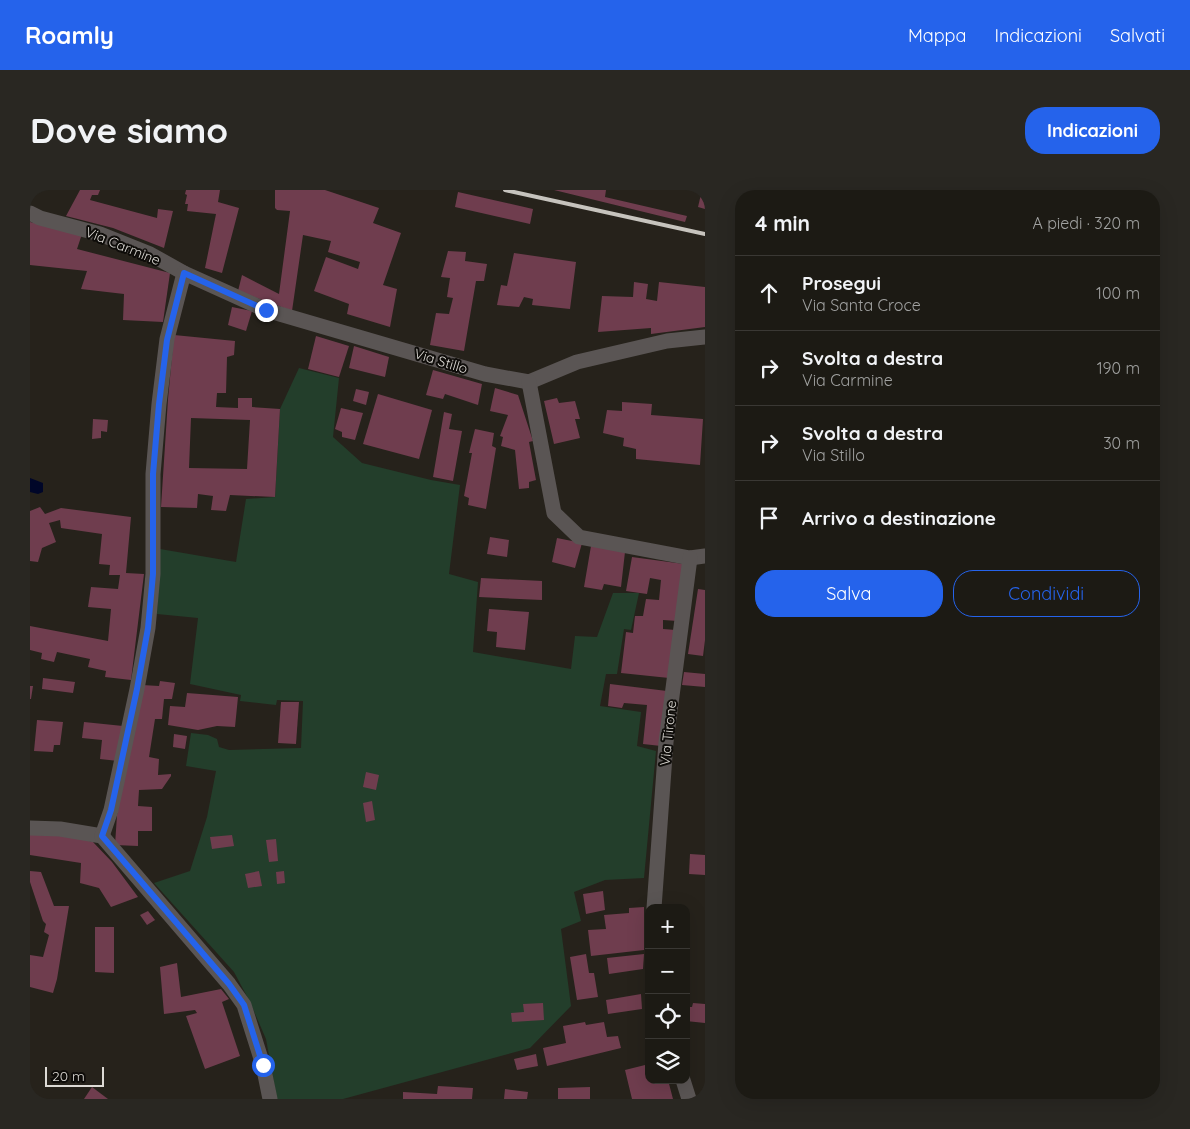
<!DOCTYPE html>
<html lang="it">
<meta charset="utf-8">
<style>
:root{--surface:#1c1a14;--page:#292722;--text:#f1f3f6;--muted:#a0a1a0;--line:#3a3834;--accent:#2563eb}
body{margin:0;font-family:Quicksand,sans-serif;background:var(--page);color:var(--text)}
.controls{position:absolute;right:15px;bottom:15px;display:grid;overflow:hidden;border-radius:10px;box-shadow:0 5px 20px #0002}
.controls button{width:45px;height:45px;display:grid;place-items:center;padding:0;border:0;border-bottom:1px solid var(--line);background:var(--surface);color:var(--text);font:25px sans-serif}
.scale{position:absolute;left:15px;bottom:12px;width:59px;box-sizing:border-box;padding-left:5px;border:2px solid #dddad5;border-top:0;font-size:14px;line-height:18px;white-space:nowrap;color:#dddad5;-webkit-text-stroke:4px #0e0c09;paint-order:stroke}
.stop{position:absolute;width:15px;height:15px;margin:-11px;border:4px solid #2563eb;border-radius:50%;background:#fff}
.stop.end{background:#2563eb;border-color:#fff;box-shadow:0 1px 5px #0008}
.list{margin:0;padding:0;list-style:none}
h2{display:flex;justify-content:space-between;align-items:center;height:65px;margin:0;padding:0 20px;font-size:21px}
h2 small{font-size:16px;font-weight:400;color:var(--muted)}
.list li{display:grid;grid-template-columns:32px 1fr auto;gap:15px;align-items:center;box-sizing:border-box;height:75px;padding:0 20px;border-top:1px solid var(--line)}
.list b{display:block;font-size:19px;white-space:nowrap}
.list p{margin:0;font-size:16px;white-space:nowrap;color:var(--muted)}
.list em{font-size:16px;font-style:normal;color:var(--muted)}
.actions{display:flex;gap:10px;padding:15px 20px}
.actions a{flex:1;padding:11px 0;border:1px solid var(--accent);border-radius:20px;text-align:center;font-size:18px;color:var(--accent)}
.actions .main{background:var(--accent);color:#fff}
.icon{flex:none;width:28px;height:28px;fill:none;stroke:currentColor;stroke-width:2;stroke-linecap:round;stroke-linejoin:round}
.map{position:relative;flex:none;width:675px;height:909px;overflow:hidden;border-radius:20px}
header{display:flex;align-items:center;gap:30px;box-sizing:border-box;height:70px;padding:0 25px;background:var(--accent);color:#fff}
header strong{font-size:24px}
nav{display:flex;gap:28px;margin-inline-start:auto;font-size:18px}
.intro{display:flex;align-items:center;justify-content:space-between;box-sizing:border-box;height:120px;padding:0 30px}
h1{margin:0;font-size:35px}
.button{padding:12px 22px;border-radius:20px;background:var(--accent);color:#fff;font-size:18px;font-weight:700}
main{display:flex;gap:30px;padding:0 30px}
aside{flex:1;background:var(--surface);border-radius:20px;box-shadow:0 5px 20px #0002}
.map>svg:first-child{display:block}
.green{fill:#233e2b}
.water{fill:#000628}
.building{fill:#6f3d4e;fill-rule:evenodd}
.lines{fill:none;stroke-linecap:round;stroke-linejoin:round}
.minor{stroke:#5a5554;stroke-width:15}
.rail{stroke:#c6c3bd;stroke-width:4}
.route{stroke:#2563eb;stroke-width:6}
.labels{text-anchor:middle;stroke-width:4;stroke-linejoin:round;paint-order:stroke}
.street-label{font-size:14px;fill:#dddad5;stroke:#0e0c09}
</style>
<header>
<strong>Roamly</strong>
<nav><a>Mappa</a><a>Indicazioni</a><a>Salvati</a></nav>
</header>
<div class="intro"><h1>Dove siamo</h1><a class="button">Indicazioni</a></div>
<main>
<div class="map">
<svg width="675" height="909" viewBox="0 0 675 909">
<rect width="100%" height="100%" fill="#26221b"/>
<path class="green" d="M269 178 309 188 303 247 332 273 401 290 430 295 419 384 448 392 443 462 541 479 545 446 567 447 583 403H609L601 440 594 439 587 484H576L570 516 611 522 607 556 626 561 614 688 575 690 544 702 551 731 531 739 541 816 500 858 313 909H247L236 849 220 812 204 782 124 693 160 681 177 627 186 581 156 576 161 543 178 545 187 549 189 557 199 560 271 558 273 511 247 510 246 515 210 511 211 505 160 494 168 428 127 424 130 359 206 372 216 309 245 307 250 219Z"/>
<path class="water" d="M0 288 13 293V302L8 304 0 302Z"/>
<g class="building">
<path d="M50 0H70L68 5H62L60 10 127 28 128 19 143 21 134 58 83 38 36 26Z"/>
<path d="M156 0H190L188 12 209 18 192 83 175 78 186 24 157 21 158 14H155L157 5 155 4Z"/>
<path d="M245 0H295L349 18 343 33 371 43 353 95 367 99 360 137 317 124 319 114 284 101 296 67 328 79 330 72 298 62 301 51 273 45 262 121 208 101 212 85 249 104 260 21 247 20 245 18Z"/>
<path d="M524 0H576L575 7 657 26 655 32Z"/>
<path d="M672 0H675V19L668 17Z"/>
<path d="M428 2 503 19 500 34 425 17Z"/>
<path d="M0 32 52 44 47 59 140 83 133 132 93 130 94 104 51 99 57 81 0 75Z"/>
<path d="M418 61 436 62 435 71 457 74 454 91H446L434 161 400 155 406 123 419 124 423 108 417 107 420 88 411 87Z"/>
<path d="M484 63 546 72 540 119 502 115 503 109 494 107 489 117 467 115 471 95 477 96Z"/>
<path d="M604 92 618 94 616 109 627 111 629 92 675 97V137L621 144V138L568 142 572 106 603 107Z"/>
<path d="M202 117 222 121 216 141 198 135Z"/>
<path d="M144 145 205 151 204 165 197 167 196 203H187L186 217 208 218V208H222V217L250 219 245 307 200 305 196 321 181 320 183 306 168 304 167 318 131 317 138 209ZM161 228 220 230 217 279 159 278Z"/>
<path d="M286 146 319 156 309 187 278 179Z"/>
<path d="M324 156 359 167 355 187 319 178Z"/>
<path d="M403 180 452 194 448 215 415 204 413 209 396 205Z"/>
<path d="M465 198 488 205 503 251 499 252 506 290 499 292V298L489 299 485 260 471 256 473 247 470 246 478 225 460 221Z"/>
<path d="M326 199 339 202 336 215 323 211Z"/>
<path d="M348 204 402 220 389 269 333 254Z"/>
<path d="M527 208 529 213 545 211 550 229H545L550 248 524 254 514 211Z"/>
<path d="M592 212 622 214 621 225 673 229 670 275 606 269V259L593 256 594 248 573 243 577 220 592 221Z"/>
<path d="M311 218 333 223 325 250 312 247V242L305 239Z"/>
<path d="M414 222 422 224 419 239 432 241 423 291 403 287Z"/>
<path d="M63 229 78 230 77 242 71 241V248L62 249Z"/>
<path d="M445 239 464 243 462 256 466 258 456 319 438 315 439 308 434 306 442 263H439Z"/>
<path d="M10 317 15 324 31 318 101 327 96 383 114 384 101 490 75 487 76 481 58 477 60 469 27 462 24 472 11 469 12 463 0 460V436L78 451 81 419 58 417 61 397 88 399 90 385H79L80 375 69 374 72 344 31 338 30 330 19 333 26 352 12 358 8 372 0 371V321Z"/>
<path d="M460 347 479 350 477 367 457 364Z"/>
<path d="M527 348 552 353 545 378 522 372Z"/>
<path d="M561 356 595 362 591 397 574 394 572 400 554 397Z"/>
<path d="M602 367 654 374 648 431 633 430V439L646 440 639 488 591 483 596 442 603 443 605 426H613L616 409 629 410 631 390 620 388 617 404 596 401Z"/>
<path d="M451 388 512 391V410L449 407Z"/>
<path d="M668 399 675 400V450L673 466 658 464Z"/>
<path d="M459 419 499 422 495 460 466 457 467 442 457 441Z"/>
<path d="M654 482 675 484V497L652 495Z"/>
<path d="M13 488 45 492 43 503 12 499Z"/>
<path d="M130 491 145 493 142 509H134L132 529H125L119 567 129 569 128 585 141 584V586L132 599 109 600 108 616 122 617V641H108V656L85 655 87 625 112 495 129 496Z"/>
<path d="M580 494 637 501 631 556 613 554 617 515 594 513 592 518 578 516Z"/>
<path d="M0 496H3L1 509H0Z"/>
<path d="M157 503 208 507 205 537 187 536 168 540 138 535 140 516 155 517Z"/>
<path d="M251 512H269L266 554 248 553Z"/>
<path d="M7 530 33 532 30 555H24L23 562 4 561Z"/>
<path d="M54 532 93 536 88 571 70 569 72 550 52 548Z"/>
<path d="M144 544 157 546 155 559 143 557Z"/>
<path d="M336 582 349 585 346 600 333 597Z"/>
<path d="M342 611 345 630 336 632 333 613Z"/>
<path d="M0 643 36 645 63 652 82 672 108 707 81 717 69 698 50 693 51 673 0 665Z"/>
<path d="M202 645 204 656 182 659 180 647Z"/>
<path d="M246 649 248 671 239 672 236 650Z"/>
<path d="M660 664 675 665V685L659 684Z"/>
<path d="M0 681 11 682 24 716H39L27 789 23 803 0 797V765L13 767 19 745 14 742 16 734 13 731 0 692Z"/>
<path d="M229 681 232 696 218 698 215 684Z"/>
<path d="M254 681 255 693 247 694 246 682Z"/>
<path d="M573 701 575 720 556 724 553 704Z"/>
<path d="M614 717V760L561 766 558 740 576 739 574 725 599 723V718Z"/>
<path d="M118 721 125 730 117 735 110 725Z"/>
<path d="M65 737H84V783L65 782Z"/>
<path d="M556 764 559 783H564L568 807 547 810 540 767Z"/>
<path d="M614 764 613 779 579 784 577 768Z"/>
<path d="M147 773 151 807 191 799 199 809 192 812 210 866 175 879 156 826 167 823 165 820 134 824 130 777Z"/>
<path d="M611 804 612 819 578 824 576 810Z"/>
<path d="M513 813 514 830 482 832 481 823 494 822 493 814Z"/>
<path d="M663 813 675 814V833L656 831V817H662Z"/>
<path d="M555 832 556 835 574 832 577 847 588 846 591 858 517 876 513 858 536 853 533 836Z"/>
<path d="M506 864 508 876 487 880 484 869Z"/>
<path d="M619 874V890H638L643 909H602L595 880Z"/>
<path d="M408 896 443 898 442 909H373V902L407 904Z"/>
<path d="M62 897 78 909H54Z"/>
<path d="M560 897V909H528V898Z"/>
<path d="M475 899 498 902 497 909H474Z"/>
</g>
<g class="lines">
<g class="minor">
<path d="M0 23 10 28 70 44 120 64 154 83 236 120 455 184 499 192 547 172 637 151 675 147"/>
<path d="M499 192 524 323 549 347 660 368 675 366"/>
<path d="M0 638 30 639 72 646"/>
<path d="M72 646 81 620 107 499 118 438 123 384V284L129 214 137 149 154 83"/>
<path d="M72 646 199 794 214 815 233 875 240 909"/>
<path d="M624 718 636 552 660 368"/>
<path d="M653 890 659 909"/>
</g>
<path class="rail" d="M475 0 675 44"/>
</g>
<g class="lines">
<path class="route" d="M233 875 214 815 199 794 72 646 81 620 107 499 118 438 123 384V284L129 214 137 150 154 83 236 120"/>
</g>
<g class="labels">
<g class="street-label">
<text transform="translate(93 56) rotate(22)" y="5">Via Carmine</text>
<text transform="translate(411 171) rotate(17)" y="5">Via Stillo</text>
<text transform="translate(638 543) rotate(-84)" y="5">Via Tirone</text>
</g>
</g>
</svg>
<div class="controls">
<button>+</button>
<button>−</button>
<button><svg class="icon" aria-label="locate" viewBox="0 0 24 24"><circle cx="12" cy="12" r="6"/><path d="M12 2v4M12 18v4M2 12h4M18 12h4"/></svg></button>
<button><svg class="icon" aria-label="layers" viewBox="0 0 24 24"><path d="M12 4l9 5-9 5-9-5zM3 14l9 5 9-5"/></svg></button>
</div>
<div class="scale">20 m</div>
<div class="stop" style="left:233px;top:875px"></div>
<div class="stop end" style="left:236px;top:120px"></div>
</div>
<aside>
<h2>4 min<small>A piedi · 320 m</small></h2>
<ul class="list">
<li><svg class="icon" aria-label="ahead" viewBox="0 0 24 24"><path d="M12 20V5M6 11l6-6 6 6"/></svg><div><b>Prosegui</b><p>Via Santa Croce</p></div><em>100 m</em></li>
<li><svg class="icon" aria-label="right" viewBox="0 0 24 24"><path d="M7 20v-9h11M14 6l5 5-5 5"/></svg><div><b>Svolta a destra</b><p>Via Carmine</p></div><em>190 m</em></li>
<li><svg class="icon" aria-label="right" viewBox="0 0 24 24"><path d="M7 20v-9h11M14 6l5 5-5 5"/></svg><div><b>Svolta a destra</b><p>Via Stillo</p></div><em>30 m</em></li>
<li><svg class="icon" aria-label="arrive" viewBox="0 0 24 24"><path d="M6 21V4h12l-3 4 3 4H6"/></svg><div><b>Arrivo a destinazione</b></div></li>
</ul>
<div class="actions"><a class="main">Salva</a><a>Condividi</a></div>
</aside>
</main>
